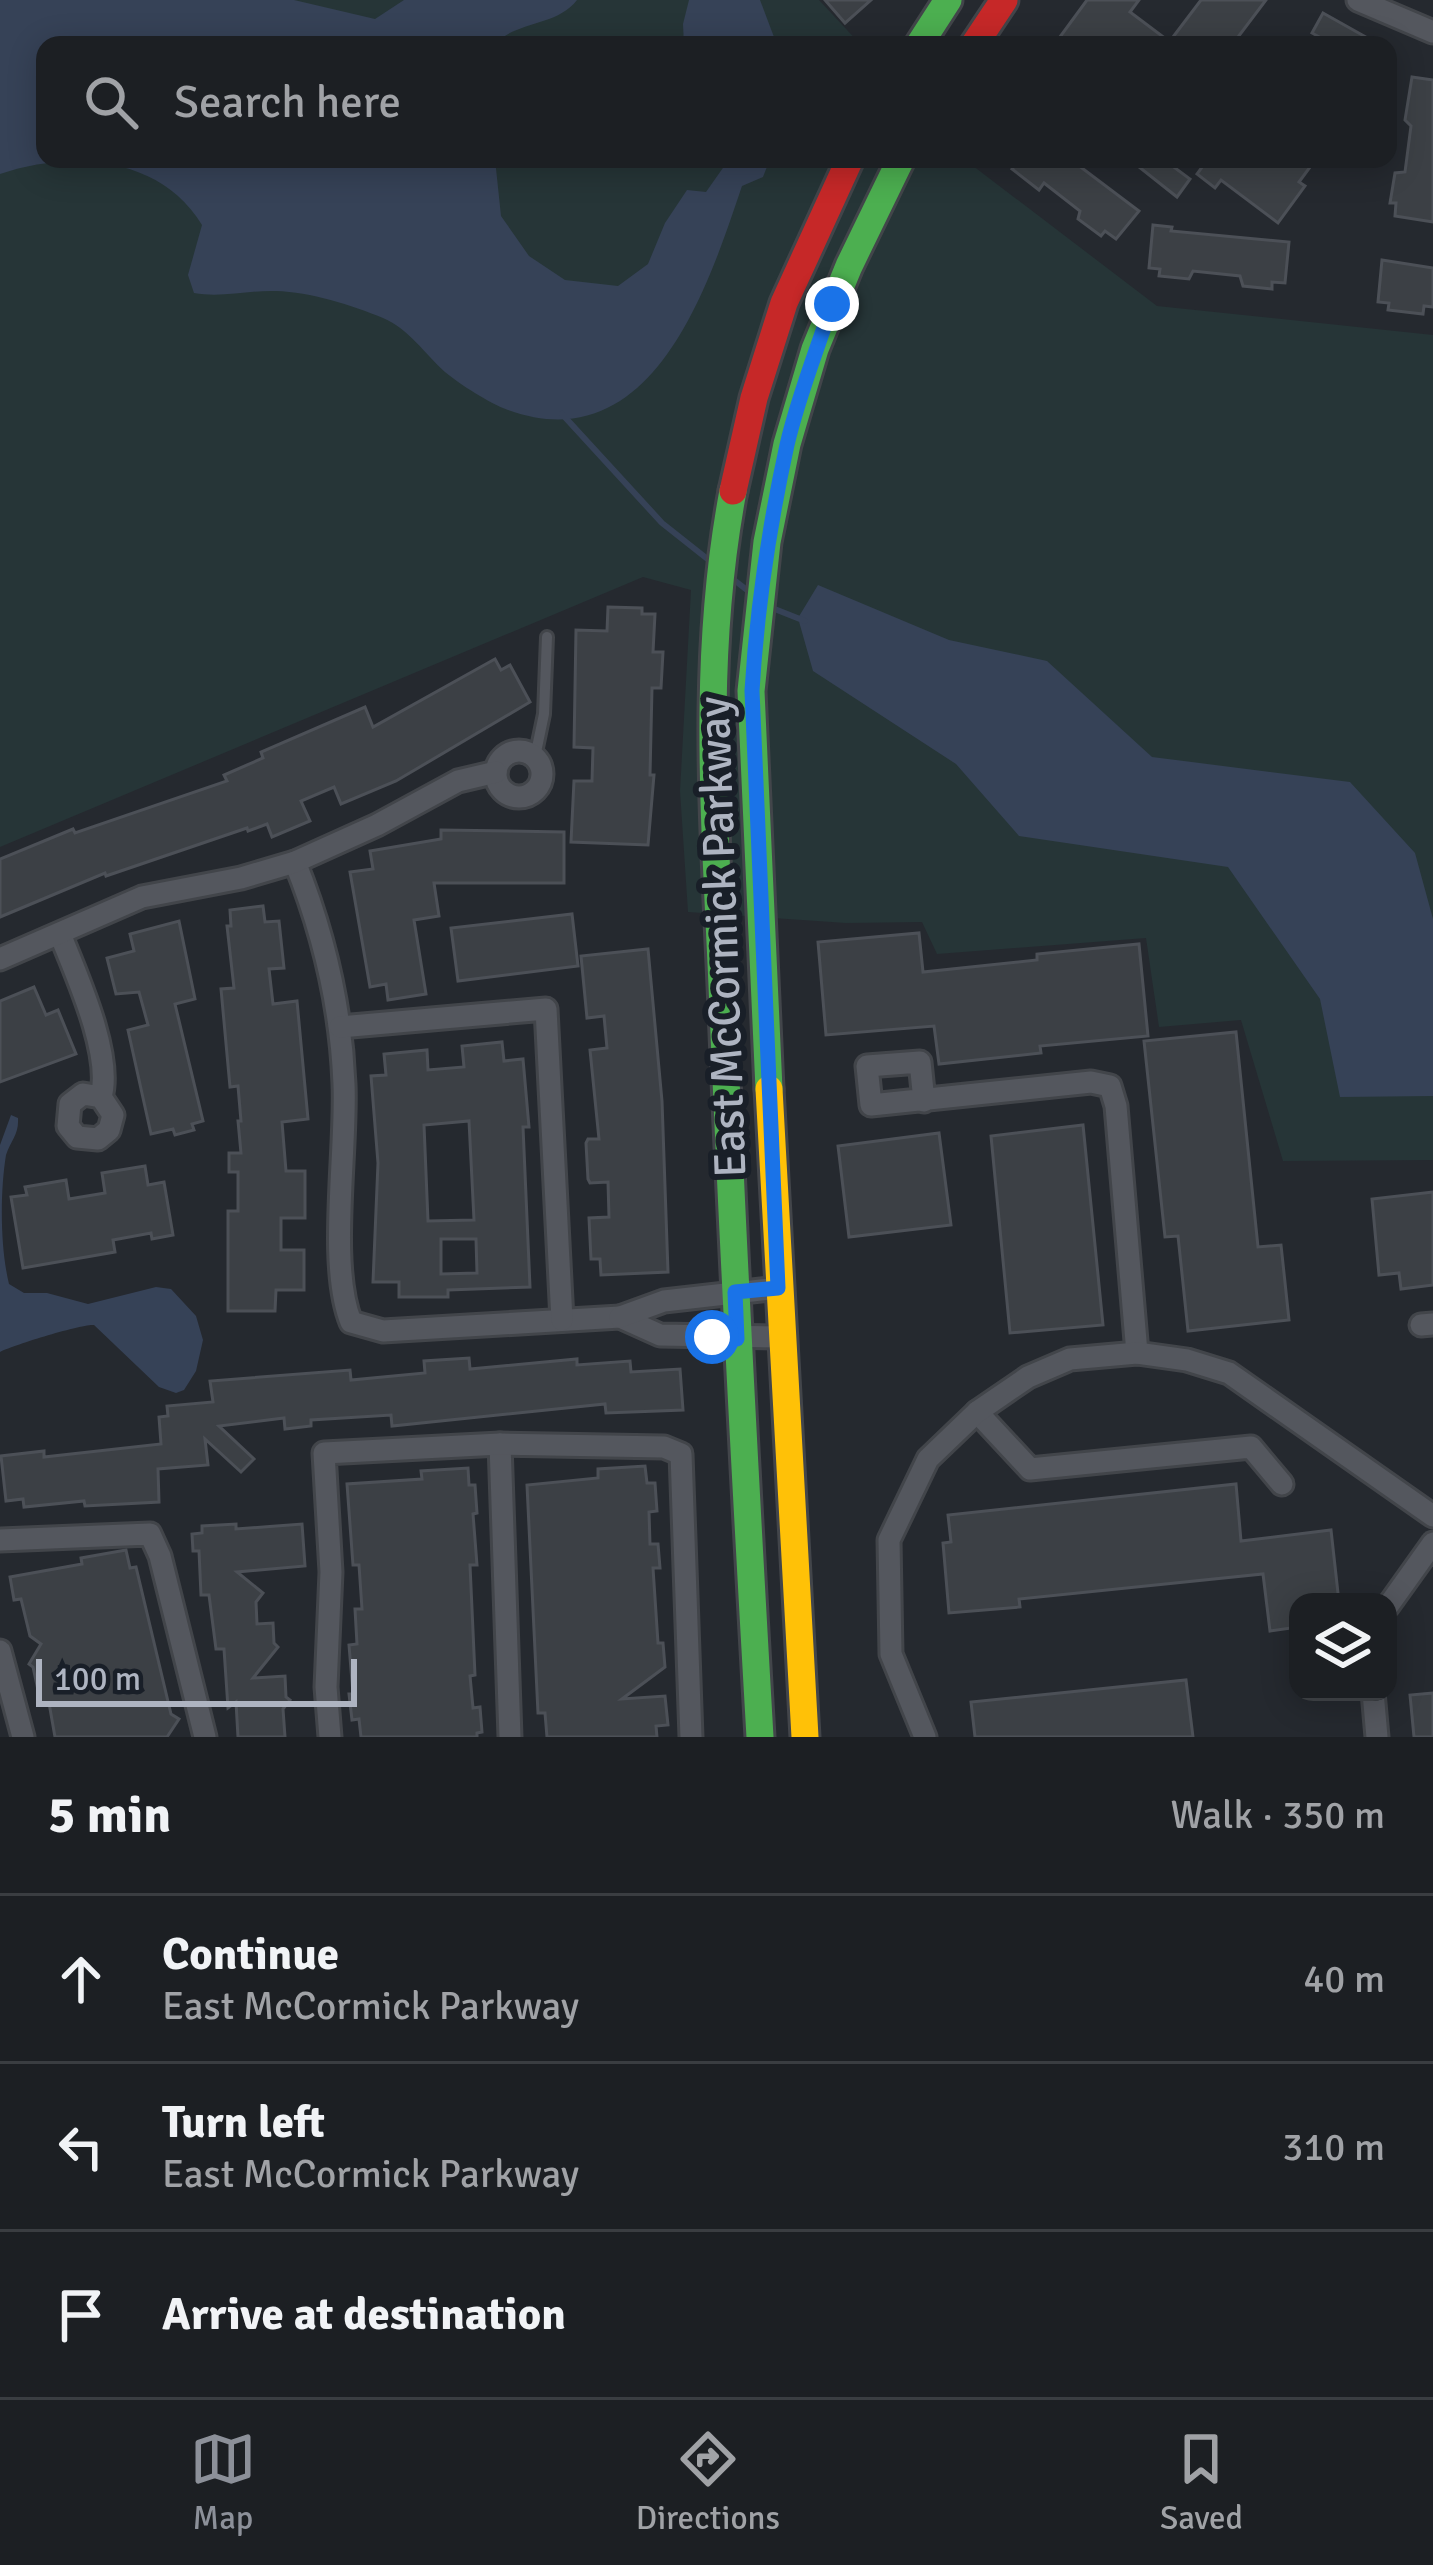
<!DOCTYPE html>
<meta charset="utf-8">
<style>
:root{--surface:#1c1f23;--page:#25272b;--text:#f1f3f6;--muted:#a0a2a6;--line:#3a3d41;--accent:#8c9099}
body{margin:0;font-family:Signika,sans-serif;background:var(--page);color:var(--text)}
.controls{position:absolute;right:36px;bottom:36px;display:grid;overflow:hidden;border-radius:24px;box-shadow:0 6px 30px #0003}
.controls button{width:108px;height:108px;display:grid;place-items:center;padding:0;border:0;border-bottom:3px solid var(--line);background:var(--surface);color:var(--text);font:60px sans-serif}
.scale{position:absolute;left:36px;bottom:30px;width:321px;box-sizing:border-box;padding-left:12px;border:6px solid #aeb4c1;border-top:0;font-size:33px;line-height:42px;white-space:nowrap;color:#aeb4c1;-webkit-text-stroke:9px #191f28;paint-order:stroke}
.stop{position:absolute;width:36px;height:36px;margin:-27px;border:9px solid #1a73e8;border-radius:50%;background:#fff}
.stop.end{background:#1a73e8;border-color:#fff;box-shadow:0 3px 12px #0008}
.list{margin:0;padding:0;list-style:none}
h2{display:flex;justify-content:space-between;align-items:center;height:156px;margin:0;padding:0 48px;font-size:51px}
h2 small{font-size:39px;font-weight:400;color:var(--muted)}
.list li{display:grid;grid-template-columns:78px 1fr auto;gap:36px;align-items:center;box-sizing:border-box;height:168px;padding:0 48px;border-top:3px solid var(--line)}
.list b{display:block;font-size:45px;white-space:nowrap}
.list p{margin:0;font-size:39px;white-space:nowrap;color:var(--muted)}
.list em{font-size:39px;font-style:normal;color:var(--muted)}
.icon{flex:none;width:66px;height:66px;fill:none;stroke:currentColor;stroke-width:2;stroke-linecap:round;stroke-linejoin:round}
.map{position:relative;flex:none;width:1433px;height:1737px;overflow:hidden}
.search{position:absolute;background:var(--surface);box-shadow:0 6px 30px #0003;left:36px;right:36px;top:36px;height:132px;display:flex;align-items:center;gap:30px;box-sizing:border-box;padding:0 42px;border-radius:24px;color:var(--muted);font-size:45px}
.sheet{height:660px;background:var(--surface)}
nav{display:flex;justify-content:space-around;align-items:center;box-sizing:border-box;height:168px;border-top:3px solid var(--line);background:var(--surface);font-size:33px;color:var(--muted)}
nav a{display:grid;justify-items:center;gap:6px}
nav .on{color:var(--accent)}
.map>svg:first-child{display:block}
.green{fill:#263537}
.water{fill:#364257}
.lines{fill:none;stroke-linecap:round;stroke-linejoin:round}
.stream{stroke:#364257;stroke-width:6}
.building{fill:#3c4045;stroke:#4c5057;stroke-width:3;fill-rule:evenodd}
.lane-casing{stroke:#42454a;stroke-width:16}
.street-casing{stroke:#42454a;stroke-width:27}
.fast-casing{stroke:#42454a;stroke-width:33}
.slow-casing{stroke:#42454a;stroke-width:33}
.jam-casing{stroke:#42454a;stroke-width:33}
.lane{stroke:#54575e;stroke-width:10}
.street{stroke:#54575e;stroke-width:21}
.fast{stroke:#4caf50;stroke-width:27}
.slow{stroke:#ffc107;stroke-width:27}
.jam{stroke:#c62828;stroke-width:27}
.route{stroke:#1a73e8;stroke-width:15}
.labels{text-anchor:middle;stroke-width:12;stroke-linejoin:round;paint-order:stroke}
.street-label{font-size:45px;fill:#aeb4c1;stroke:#191f28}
</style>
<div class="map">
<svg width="1433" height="1737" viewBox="0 0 1433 1737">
<rect width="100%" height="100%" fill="#25292f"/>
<path class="green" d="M0 0H819L861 45H45V159H964L1157 306 1433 335V1160L1283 1161 1241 1020 1159 1027 1146 938 937 954 922 922 846 923 688 912 680 791 691 590 643 577 0 847Z"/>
<g class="water">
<path d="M0 0H294L375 19 404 0H577C556 27 517 20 494 45H45V159H495L501 216 529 256 565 280 618 286 648 264 665 223 687 190 706 192 725 165 722 159H770L763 177 742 186C708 287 652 462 508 410 489 403 461 385 445 372 425 354 409 329 383 318 352 305 310 292 276 291 248 290 222 298 194 293L188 275 202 225C161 156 70 150 0 174Z"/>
<path d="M689 0H760L777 45H684L683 24Z"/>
<path d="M818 585 949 640 1047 661 1152 757 1350 782 1415 853 1433 919V1096L1340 1097 1320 999 1228 867 1019 836 956 764 813 671 798 618Z"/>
<path d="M11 1115 18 1118C19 1135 11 1140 6 1155 0 1192 0 1247 9 1284L24 1293H47L88 1304 156 1287 171 1289 196 1316 203 1340 196 1371 184 1390 176 1393 159 1387 94 1325C84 1323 10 1346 0 1352V1145Z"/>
</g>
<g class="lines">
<g class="stream">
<path d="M562 414 662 523 710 561"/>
<path d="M729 576 752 594"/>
<path d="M767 606 805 621"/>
</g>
</g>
<g class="building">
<path d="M825 0H871L845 23Z"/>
<path d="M1087 0H1139L1130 12 1174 45H1054Z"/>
<path d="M1201 0H1266L1232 45H1184L1173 37Z"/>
<path d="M1323 13 1380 45H1334L1312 33Z"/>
<path d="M1412 77 1433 80V222L1395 216 1396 203H1390L1395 173 1405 172 1411 126 1405 120Z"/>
<path d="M1020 159H1070L1139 211 1116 239 1105 231 1101 236 1078 219 1080 211 1044 183 1039 190 1012 169Z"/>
<path d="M1129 159H1163L1190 179 1177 197Z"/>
<path d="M1208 159H1316L1299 182 1305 186 1278 223 1221 180 1215 188 1197 174Z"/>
<path d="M1153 225 1172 227 1171 231 1289 242 1285 283 1272 282V289L1243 286 1240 276 1193 271 1189 279 1159 276 1160 269 1149 268Z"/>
<path d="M1382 260 1433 268V307L1424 306 1423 314 1388 310 1389 303 1378 302Z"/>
<path d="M608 607 642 608V614H655L653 652H663L661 688H652L650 775H654L648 845 571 842 574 781H592L593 748 574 747 576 630 607 631Z"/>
<path d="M495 659 501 670 510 665 530 702 396 781 341 804 334 787 301 801 310 821 272 837 267 824 248 831 247 828 106 876 105 873 0 917V859L73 829 75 833 227 781 224 775 263 758 261 752 365 707 373 727Z"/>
<path d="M441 830 564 832V883H434L439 916 414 920 426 994 388 1000 386 984 370 987 350 872 373 869 370 851 441 839Z"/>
<path d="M263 906 265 922 279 921 284 968 269 969 273 1004 297 1001 308 1119 282 1122 286 1171H305V1218H281V1250H304V1290H276L275 1311H228V1211H238V1172H229V1153H241L238 1121H241L238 1086 230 1087 221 989 234 988 227 926H231L230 910Z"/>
<path d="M572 914 578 966 458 981 451 928Z"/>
<path d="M179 921 195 999 175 1004 203 1121 192 1124 194 1130 175 1135 173 1129 151 1134 128 1030 148 1025 139 992 116 994 107 958 134 951 130 934Z"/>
<path d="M919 933 923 972 1037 960V954L1139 944 1148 1036 1040 1046 1041 1053 939 1064 934 1026 826 1035 818 942Z"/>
<path d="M648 949 662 1101 668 1272 601 1275 600 1259H591L589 1218 609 1217 608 1182 590 1183 588 1179 586 1143 588 1139H599L590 1050 607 1048 604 1016 587 1018 581 956Z"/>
<path d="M34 987 46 1015 58 1010 76 1054 0 1082V1001Z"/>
<path d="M1236 1032 1258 1247 1281 1245 1289 1320 1188 1331 1178 1236 1165 1237 1144 1041Z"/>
<path d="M502 1042 504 1061 523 1059 529 1127H523L530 1287 448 1290V1297H399V1282H373L378 1163 371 1076 386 1075 384 1054 427 1050 428 1070 464 1067 462 1046ZM469 1121 474 1220 428 1221 424 1125ZM441 1239H476L477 1273 441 1274Z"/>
<path d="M1083 1125 1103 1325 1010 1333 991 1136Z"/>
<path d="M939 1133 951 1225 849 1237 838 1146Z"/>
<path d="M145 1166 148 1185 164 1182 173 1235 152 1239 151 1233 113 1240 115 1252 23 1268 11 1197 27 1195 25 1187 66 1180 69 1199 105 1193 102 1173Z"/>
<path d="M1433 1192V1285L1401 1289 1399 1273 1379 1275 1372 1199Z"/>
<path d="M469 1358 470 1369 577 1359V1365L630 1361 631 1372 680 1369 683 1410 606 1413 605 1404 392 1426 391 1415 311 1420V1426L285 1429 284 1418 219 1426 254 1459 241 1472 205 1439 208 1465 158 1469 159 1502 85 1506 84 1501 24 1507 23 1499 6 1501 1 1456 44 1451V1457L161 1444 159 1417 168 1416 167 1406 213 1402 210 1381 350 1370 351 1380 425 1373 424 1361Z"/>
<path d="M645 1466 647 1483H655L657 1511 649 1512 650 1544H658L660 1568H653L658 1643H663L665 1667 622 1699 665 1696 668 1725 656 1726 657 1737H547L545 1713H538L527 1485 598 1478V1469Z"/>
<path d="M468 1468 469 1485H475L477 1513 473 1514 477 1565H470L475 1675 470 1676 473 1708 480 1707 482 1732 477 1733V1737H361L359 1719 352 1720 349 1694H353L349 1645 357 1644 355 1609H362L359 1565H353L347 1484 422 1479 421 1471Z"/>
<path d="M1236 1484 1241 1541 1331 1530 1339 1602H1298V1627L1270 1631 1263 1574 1019 1599 1020 1607 949 1613 943 1543 951 1542 948 1515Z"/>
<path d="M236 1524V1529L302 1524 305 1566 237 1572 263 1593 256 1602 257 1624 273 1623 274 1643 278 1647 253 1678 285 1676 286 1697 290 1700 283 1709 285 1737H238L236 1702 228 1708 224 1649H216L209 1595H201L199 1551H193L192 1534 202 1533V1526Z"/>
<path d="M126 1550 130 1568 136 1567 171 1714 179 1719 167 1737H55L49 1703 41 1704 33 1667 29 1664 41 1644 30 1636 21 1599 14 1600 10 1577 82 1564 81 1558Z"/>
<path d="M1186 1680 1193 1737H975L971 1702Z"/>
<path d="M1433 1693V1737H1414L1410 1695Z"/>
</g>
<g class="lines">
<g class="lane-casing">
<path id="lane" d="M535 757 544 714 547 637"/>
</g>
<g class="street-casing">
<g id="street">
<path d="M1358 0 1433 32"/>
<circle cx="519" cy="774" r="23"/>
<path d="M295 862C324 934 341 1007 344 1084 347 1150 328 1266 351 1322L383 1331 620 1317 660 1335 781 1337"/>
<path d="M60 934C76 974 113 1055 101 1097L113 1115 109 1130 98 1139 77 1137 68 1126 70 1104 83 1094 101 1097"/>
<path d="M0 959 142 897 241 878 295 862 377 825 458 781 496 772"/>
<path d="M340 1027 546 1009 562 1320"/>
<path d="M924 1101 920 1062 867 1066 871 1105 1091 1082 1110 1086 1116 1106 1137 1353"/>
<path d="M620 1317 664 1301 778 1288"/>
<path d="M1421 1325 1433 1324"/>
<path d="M977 1412 1030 1469 1251 1447 1282 1484"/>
<path d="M500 1444 510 1737"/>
<path d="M0 1540 150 1534 160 1556 205 1737"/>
<path d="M1388 1606 1433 1543"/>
<path d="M0 1651 23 1737"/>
<path d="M1373 1692 1377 1737"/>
<path d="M330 1737 326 1687 331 1572 324 1453 500 1444 664 1447 681 1454 691 1737"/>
<path d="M925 1737 891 1654 889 1540 928 1459 977 1412 1028 1377 1070 1359 1137 1353 1187 1360 1229 1373 1433 1516"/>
</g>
</g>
<g class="fast-casing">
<g id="fast">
<path d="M919 45 948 0"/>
<path d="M733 491C700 666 716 832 723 1009 733 1252 746 1494 760 1737"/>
<path d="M769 1089 751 691 767 542 787 444 815 349 849 266 901 159"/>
</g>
</g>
<g class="slow-casing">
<path id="slow" d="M769 1089 805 1737"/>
</g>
<g class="jam-casing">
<g id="jam">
<path d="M974 45 1004 0"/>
<path d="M733 491 754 398 784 303 850 159"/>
</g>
</g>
<use href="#lane" class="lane"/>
<use href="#street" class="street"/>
<use href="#fast" class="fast"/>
<use href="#slow" class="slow"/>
<use href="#jam" class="jam"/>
</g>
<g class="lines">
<path class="route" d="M712 1337 737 1339 735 1292 778 1288 752 691C757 607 769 527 787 445 798 397 817 350 832 304"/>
</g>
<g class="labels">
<g class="street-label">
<text transform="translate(721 937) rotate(-92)" y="16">East McCormick Parkway</text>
</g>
</g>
</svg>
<div class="controls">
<button><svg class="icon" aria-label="layers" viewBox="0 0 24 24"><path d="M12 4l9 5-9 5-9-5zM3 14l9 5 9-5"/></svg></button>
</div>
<div class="scale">100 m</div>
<div class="stop" style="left:712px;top:1337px"></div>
<div class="stop end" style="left:832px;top:304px"></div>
<div class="search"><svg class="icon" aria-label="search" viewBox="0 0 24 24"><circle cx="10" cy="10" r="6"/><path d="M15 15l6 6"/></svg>Search here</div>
</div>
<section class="sheet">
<h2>5 min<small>Walk · 350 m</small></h2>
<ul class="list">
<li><svg class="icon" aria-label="ahead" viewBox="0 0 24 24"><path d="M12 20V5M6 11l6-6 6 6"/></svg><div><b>Continue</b><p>East McCormick Parkway</p></div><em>40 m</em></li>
<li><svg class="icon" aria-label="left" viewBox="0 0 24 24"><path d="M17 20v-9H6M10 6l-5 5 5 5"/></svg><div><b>Turn left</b><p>East McCormick Parkway</p></div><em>310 m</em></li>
<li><svg class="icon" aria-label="arrive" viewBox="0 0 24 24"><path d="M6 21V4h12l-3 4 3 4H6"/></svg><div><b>Arrive at destination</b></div></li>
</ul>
</section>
<nav>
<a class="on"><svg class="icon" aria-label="map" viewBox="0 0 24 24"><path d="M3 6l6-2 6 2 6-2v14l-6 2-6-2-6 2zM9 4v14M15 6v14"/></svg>Map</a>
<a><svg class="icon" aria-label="directions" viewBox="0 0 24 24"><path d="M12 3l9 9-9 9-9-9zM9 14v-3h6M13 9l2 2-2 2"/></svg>Directions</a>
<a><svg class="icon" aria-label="saved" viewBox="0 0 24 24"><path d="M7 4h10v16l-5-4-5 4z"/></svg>Saved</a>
</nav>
